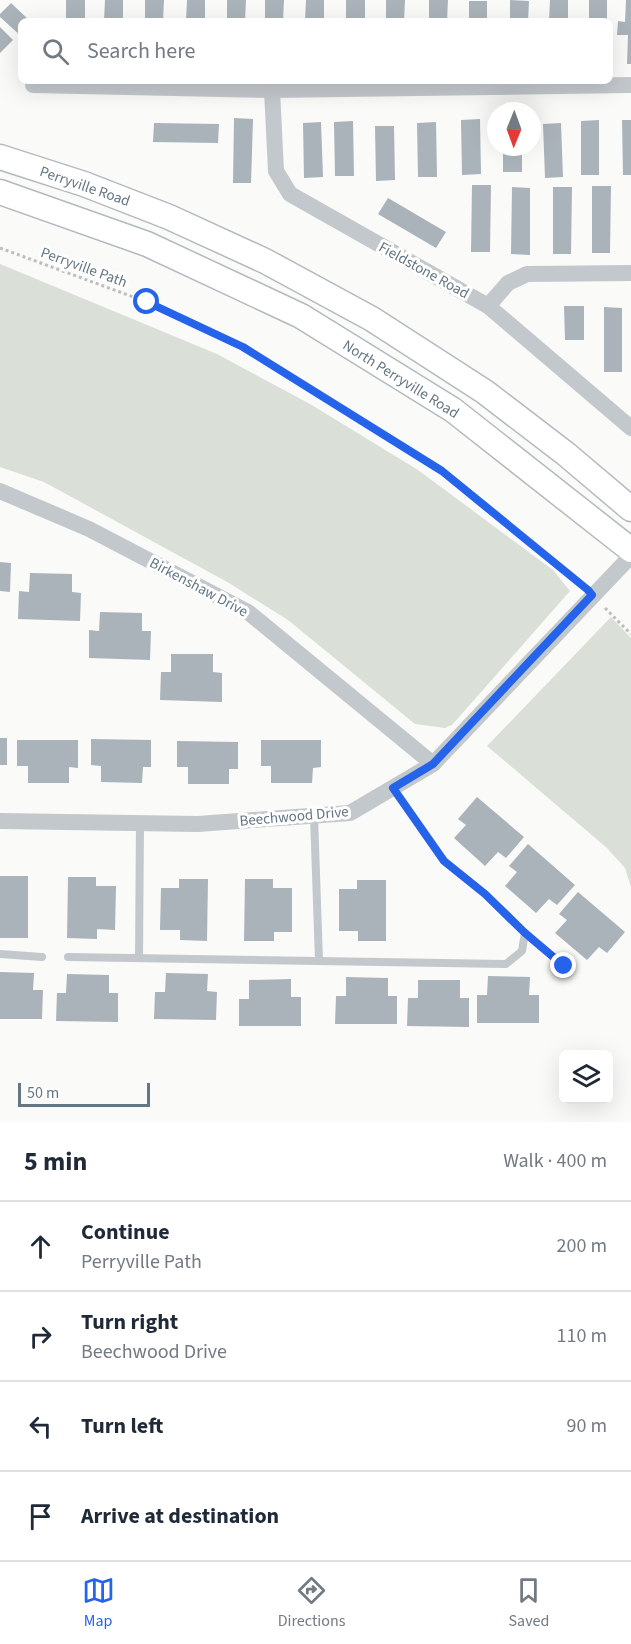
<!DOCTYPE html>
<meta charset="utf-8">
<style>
:root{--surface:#fff;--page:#f2f2f3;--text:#1f2937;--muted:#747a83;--line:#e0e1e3;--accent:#2563eb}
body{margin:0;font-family:"Source Sans 3",sans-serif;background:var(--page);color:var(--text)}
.controls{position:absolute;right:18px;bottom:18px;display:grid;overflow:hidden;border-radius:9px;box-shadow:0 6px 24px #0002}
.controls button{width:54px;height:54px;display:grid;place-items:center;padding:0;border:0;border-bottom:2px solid var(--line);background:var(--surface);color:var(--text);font:30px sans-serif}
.compass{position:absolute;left:487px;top:102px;width:54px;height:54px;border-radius:50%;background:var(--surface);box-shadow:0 6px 24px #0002;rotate:181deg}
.scale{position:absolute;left:18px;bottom:15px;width:132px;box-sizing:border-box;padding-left:6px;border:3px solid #657683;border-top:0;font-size:16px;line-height:21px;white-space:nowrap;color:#657683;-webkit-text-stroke:4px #fff;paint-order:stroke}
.stop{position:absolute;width:18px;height:18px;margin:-14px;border:4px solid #2563eb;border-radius:50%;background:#fff}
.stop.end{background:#2563eb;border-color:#fff;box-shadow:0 2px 6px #0008}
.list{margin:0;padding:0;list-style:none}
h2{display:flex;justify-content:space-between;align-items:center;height:78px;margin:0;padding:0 24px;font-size:26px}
h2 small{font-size:20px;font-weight:400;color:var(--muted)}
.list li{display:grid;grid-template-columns:39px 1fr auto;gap:18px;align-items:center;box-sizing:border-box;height:90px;padding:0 24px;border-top:2px solid var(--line)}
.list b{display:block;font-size:22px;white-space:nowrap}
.list p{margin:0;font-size:20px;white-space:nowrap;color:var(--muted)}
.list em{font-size:20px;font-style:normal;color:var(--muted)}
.icon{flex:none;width:33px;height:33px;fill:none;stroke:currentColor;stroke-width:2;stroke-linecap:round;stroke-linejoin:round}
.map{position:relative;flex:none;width:631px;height:1122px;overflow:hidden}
.search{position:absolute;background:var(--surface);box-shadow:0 6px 24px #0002;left:18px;right:18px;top:18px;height:66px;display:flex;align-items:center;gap:15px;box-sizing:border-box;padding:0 21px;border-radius:9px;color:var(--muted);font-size:22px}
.sheet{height:438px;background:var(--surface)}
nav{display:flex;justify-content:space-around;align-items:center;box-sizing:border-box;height:84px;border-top:2px solid var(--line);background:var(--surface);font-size:16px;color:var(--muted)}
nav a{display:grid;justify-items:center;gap:3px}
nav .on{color:var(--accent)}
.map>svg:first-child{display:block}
.green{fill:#dadfd7}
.building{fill:#aab3b9}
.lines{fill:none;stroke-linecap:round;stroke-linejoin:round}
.secondary-casing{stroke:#b3babf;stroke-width:27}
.path{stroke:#bbbfc2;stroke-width:3;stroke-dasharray:3 3;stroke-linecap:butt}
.lane{stroke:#c3c8cc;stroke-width:8}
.street{stroke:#c3c8cc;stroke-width:16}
.secondary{stroke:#fff;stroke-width:24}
.route{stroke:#2563eb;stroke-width:8}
.labels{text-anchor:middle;stroke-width:6;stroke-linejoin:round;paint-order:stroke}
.street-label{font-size:15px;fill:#657683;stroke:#fff}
</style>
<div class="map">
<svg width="631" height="1122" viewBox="0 0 631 1122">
<rect width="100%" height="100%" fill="#fafaf8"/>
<g class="green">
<path d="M0 264 217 354 310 404 418 470 553 570 570 591 452 725 445 728 415 724 288 620 229 583 44 482 0 467Z"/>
<path d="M611 617 631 638V887L625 868 607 848 487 746Z"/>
</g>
<g class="building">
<rect x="66" y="0" width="19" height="21"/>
<path d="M105 0H123V21H104Z"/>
<path d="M145 0H164L163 21H145Z"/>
<path d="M187 0H205V21H186Z"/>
<path d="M227 0H246L245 21H227Z"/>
<path d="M265 0H284L283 21H265Z"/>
<path d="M306 0H324V21H305Z"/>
<rect x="346" y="0" width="19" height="21"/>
<path d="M386 0H405L404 21H386Z"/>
<path d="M429 0H448L447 21H429Z"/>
<path d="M510 0 529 1 528 21H510Z"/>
<path d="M550 0H568V21H549Z"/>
<rect x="589" y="0" width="18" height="21"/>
<path d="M626 0H631V64H627L628 35H617L618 21 625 22Z"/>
<rect x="469" y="1" width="18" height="20"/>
<path d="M11 3 30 21H21V36L0 17V14Z"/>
<path d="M0 27 13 40 0 53Z"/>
<path d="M234 118 253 119 251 183H233Z"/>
<path d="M480 119 481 174 462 175 461 120Z"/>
<path d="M599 120V175H581V121Z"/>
<path d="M622 120H631V175H623Z"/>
<path d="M353 121 354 176H335L334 122Z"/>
<path d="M321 122 323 177 304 178 303 123Z"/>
<path d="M436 122 437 177H418L417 123Z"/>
<path d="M154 123 219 124 218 143 153 142Z"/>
<path d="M561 123 563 177 545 178 543 124Z"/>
<path d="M375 126H394L395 180 376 181Z"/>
<rect x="503" y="147" width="19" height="25"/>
<path d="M472 185H491L490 252H471Z"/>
<path d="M592 186H611L610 253H592Z"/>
<path d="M512 187 530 188V255L511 254Z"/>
<path d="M553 187H572L571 254H553Z"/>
<path d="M388 198 446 232 436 248 378 214Z"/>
<path d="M564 306H584V340H565Z"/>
<path d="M604 307 622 308V372H604Z"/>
<path d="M0 562 11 563 10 592 0 591Z"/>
<path d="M30 573 72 574V592L81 593 80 621 18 619 19 591 29 592Z"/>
<path d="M100 612 142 613V631H151L150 660 89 658V630L99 631Z"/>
<path d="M171 654H213V672L222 673V702L160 700 161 672H171Z"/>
<rect x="0" y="738" width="7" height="27"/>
<path d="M91 739 151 740V767H143L142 783 101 782V766L91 765Z"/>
<path d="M17 740H78V768L69 767V783H28V766H17Z"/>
<path d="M261 740H321V767L313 768 312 783H271V766H261Z"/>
<path d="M177 741 238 742V769H229V784H188V767H177Z"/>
<path d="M477 797 524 837 506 858 498 852 485 866 454 838 466 825 458 819Z"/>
<path d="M528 844 575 885 557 905 549 899 536 913 505 886 517 872 509 866Z"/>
<rect x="0" y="876" width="28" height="62"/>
<path d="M68 877H96V886H116L115 930 97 929V939L67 938Z"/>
<path d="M179 879H208L207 941 180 940V930H160L161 888H179Z"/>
<path d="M245 879H273V888H292V932H274V941H244Z"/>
<path d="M357 880H386V941H358V931H339V889H357Z"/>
<path d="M578 892 625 932 607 953 599 947 587 960 555 933 567 920 559 914Z"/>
<path d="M0 972 34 973 33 990H43L42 1019H0Z"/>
<path d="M166 973 208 974 207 991 217 992 216 1020 154 1019 155 992H165Z"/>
<path d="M67 974 109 975V993H118V1022L56 1021 57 993H66Z"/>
<path d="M488 976 530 977 529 995H539V1023H477V995H487Z"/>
<path d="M346 977 388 978V996H397V1024H335L336 996H346Z"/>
<path d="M291 979V997H301V1026H239V999H249V980Z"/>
<path d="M418 980H460V998H469V1027L407 1026 408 998H418Z"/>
</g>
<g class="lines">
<g class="secondary-casing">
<g id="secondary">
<path d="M0 157 84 184 169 217 265 261 372 319 485 392 566 454 631 509"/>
<path d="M0 192 147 244 301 316 453 410 631 550"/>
</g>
</g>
<g class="path">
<path d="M0 248 147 302 243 347 442 471 581 584"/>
<path d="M605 608 631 634"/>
</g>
<g class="lane">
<path d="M393 788 444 861 485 894 525 933 564 966"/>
<path d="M314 816 319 961"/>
<path d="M0 954 42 957"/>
<path d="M68 957 506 964 522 951 525 933"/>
<path d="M139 958 140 823"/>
</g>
<g class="street">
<path d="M33 85 272 90 631 85"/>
<path d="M272 90 276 171 290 194 488 306 631 428"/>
<path d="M488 306 508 283 527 274 631 273"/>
<path d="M0 491 89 529 248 612 433 764"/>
<path d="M0 821 198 824 350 813 433 764 631 556"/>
</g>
<use href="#secondary" class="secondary"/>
</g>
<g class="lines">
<path class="route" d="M147 302 243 347 442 471 588 590 592 595 433 764 393 788 444 861 485 894 525 933 564 966"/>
</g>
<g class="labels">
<g class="street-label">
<text transform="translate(85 186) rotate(19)" y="5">Perryville Road</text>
<text transform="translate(84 267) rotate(20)" y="5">Perryville Path</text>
<text transform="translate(424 270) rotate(29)" y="5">Fieldstone Road</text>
<text transform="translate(401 379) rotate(32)" y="5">North Perryville Road</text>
<text transform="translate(199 587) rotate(28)" y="5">Birkenshaw Drive</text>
<text transform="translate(294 816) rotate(-5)" y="5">Beechwood Drive</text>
</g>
</g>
</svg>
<div class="controls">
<button><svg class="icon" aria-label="layers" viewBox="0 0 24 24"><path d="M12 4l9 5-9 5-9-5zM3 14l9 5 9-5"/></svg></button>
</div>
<svg class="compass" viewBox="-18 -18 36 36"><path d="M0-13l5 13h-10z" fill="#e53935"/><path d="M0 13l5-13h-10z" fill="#747a83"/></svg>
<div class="scale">50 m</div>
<div class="stop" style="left:147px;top:302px"></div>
<div class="stop end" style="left:564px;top:966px"></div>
<div class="search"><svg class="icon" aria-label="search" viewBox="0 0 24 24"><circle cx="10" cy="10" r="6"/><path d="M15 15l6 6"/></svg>Search here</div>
</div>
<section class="sheet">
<h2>5 min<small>Walk · 400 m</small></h2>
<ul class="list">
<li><svg class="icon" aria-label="ahead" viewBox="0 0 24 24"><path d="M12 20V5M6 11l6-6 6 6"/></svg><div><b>Continue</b><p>Perryville Path</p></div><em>200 m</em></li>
<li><svg class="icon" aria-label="right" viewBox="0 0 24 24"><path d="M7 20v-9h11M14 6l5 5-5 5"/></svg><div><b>Turn right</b><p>Beechwood Drive</p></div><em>110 m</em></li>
<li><svg class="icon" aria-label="left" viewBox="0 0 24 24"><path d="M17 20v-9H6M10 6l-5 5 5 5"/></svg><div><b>Turn left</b></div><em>90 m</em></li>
<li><svg class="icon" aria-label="arrive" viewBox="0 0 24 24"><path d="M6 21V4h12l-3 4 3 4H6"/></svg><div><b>Arrive at destination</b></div></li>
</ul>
</section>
<nav>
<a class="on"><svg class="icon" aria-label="map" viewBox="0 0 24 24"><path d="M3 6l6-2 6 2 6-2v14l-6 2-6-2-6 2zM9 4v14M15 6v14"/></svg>Map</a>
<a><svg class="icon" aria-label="directions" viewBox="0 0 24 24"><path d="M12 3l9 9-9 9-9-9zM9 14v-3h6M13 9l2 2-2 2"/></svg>Directions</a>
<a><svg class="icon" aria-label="saved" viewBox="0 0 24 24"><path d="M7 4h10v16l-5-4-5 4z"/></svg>Saved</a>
</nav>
